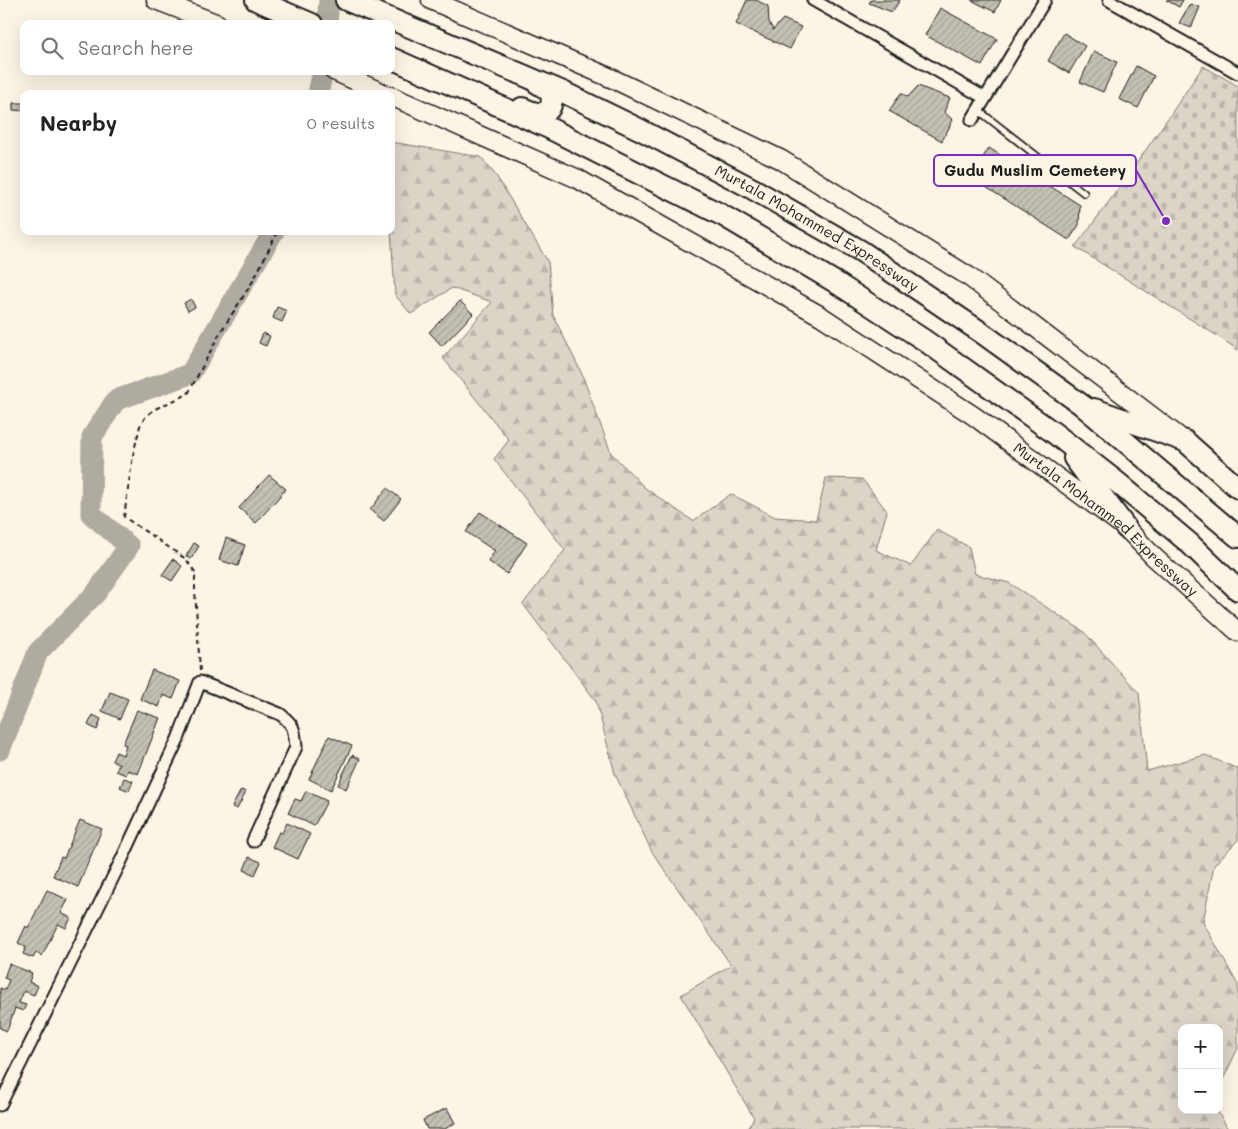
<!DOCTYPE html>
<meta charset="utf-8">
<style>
:root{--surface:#fff;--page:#f2f2f2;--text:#222;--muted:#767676;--line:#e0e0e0}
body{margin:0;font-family:Mali,sans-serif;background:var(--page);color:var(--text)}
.controls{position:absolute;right:15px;bottom:15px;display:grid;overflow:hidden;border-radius:10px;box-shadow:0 5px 20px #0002}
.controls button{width:45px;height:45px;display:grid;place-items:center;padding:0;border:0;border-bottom:1px solid var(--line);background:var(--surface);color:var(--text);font:25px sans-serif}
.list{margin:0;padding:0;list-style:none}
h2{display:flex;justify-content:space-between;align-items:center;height:65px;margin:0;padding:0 20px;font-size:21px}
h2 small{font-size:16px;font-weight:400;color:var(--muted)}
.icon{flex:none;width:28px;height:28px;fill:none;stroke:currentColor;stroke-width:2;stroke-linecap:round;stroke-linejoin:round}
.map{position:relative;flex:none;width:1238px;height:1129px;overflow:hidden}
.search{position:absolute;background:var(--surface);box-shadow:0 5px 20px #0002;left:20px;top:20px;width:375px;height:55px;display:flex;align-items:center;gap:12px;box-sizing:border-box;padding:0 18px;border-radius:10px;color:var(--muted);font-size:19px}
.panel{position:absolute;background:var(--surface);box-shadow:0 5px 20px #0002;left:20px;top:90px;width:375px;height:145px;border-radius:10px}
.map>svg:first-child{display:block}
.forest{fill:url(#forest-firs);stroke:#7c7872}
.cemetery{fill:url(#cemetery-stones);stroke:#7c7872}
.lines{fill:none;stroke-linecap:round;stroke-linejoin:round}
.river{stroke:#b0aba1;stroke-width:21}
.building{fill:url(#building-hatch);stroke:#1c1c1c}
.lane-casing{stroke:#1c1c1c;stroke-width:9}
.street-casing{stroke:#1c1c1c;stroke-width:15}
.primary-casing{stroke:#1c1c1c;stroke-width:21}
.highway-casing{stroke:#1c1c1c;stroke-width:24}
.path{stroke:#1c1c1c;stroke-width:2;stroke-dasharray:5 4;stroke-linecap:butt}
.lane{stroke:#fcf5e5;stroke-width:5.5}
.street{stroke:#fcf5e5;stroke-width:11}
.primary{stroke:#fcf5e5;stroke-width:18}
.highway{stroke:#fcf5e5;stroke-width:20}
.labels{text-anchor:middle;stroke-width:5;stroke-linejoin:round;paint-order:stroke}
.street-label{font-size:15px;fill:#1c1c1c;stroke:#fcf5e5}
.leader{fill:none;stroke:#7b2cbf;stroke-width:2}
.callout-dot{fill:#7b2cbf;stroke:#fcf5e5;stroke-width:2}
.callout{fill:#fcf5e5;stroke:#7b2cbf;stroke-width:2}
.callout-label{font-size:16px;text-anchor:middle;font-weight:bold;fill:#1c1c1c}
</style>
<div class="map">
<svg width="1238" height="1129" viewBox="0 0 1238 1129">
<defs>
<pattern id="forest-firs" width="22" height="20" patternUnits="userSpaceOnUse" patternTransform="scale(1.25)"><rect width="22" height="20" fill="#dbd5c8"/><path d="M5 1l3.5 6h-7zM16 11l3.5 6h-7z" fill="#bbb6ab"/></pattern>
<pattern id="cemetery-stones" width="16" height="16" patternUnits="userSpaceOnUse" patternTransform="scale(1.25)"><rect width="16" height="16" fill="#dbd5c8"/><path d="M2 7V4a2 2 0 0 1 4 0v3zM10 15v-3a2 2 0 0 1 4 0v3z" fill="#bbb6ab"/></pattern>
<pattern id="building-hatch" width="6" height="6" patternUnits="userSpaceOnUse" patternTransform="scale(1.25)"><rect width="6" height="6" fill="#c4c0b3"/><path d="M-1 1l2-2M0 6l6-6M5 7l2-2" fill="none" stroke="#a8a499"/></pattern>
</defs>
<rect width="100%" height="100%" fill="#fcf5e5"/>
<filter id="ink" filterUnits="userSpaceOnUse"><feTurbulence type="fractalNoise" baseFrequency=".02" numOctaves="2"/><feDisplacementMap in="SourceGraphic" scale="10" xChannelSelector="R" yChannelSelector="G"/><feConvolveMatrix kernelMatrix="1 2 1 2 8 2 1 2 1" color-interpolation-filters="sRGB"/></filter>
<g filter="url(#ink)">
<path class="forest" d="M391 142 481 157 497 177 548 262 553 315 581 372 611 453 645 488 693 521 731 494 775 517 816 520 826 478 862 479 887 511 876 550 911 566 937 530 969 547 975 574 1009 583 1083 631 1139 693 1147 771 1205 755 1238 769V840L1214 865 1203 922 1238 985V1048L1219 1088V1028H1182V1110H1217L1228 1129H747L754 1118 681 995 731 965 652 852 615 774 596 701 523 604 565 550 494 459 509 440 443 358 492 302 452 288 411 314 395 295 391 230Z"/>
<path class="cemetery" d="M1203 66 1238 86V350L1219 337 1075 247C1120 188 1162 128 1203 66Z"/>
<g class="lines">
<g class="river">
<path d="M327 24 329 0"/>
<path d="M318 94 323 71"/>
<path d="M0 750 38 652 96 593 129 546 91 514 92 437 116 400 190 374 274 231"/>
</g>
</g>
<g class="building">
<path d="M747 0H756L768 6 769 22 773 30 783 19 801 27 790 49 736 24Z"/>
<path d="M871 0H900L892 12 869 3Z"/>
<path d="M971 0H1001L995 12Z"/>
<path d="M1166 0H1183L1179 7Z"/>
<path d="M1190 4 1200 7 1191 28 1179 23Z"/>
<path d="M940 8 997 39 982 66 925 35Z"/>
<path d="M1064 33 1085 46 1069 73 1048 61Z"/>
<path d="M1094 51 1117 62 1103 92 1080 82Z"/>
<path d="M1136 66 1154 76 1138 108 1119 99Z"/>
<path d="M918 86 950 98 944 112 953 120 942 141 889 111 901 93 908 97Z"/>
<path d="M13 103H24V111L13 110Z"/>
<path d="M989 148 1080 205 1079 225 1069 240 970 177Z"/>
<path d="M191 299 195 307 188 311 184 303Z"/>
<path d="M460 301 473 314 442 346 429 332Z"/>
<path d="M277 307 287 311 282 322 273 318Z"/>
<path d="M263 333 270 336 266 346 259 343Z"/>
<path d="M269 475 286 489 256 523 239 508Z"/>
<path d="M387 488 401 499 384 521 370 510Z"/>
<path d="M480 512 527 543 507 574 488 561 495 551 466 532Z"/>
<path d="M226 538 245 545 238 566 219 560Z"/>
<path d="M194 543 199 546 191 559 186 556Z"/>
<path d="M173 559 182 566 172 581 162 575Z"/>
<path d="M152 670 180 681 173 699 163 695 159 707 140 699Z"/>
<path d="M110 692 128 699 120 719 102 711Z"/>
<path d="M137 710 160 718 138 774 128 770 126 775 116 771 119 764 112 761 116 752 123 755 126 745 123 744Z"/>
<path d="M93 715 101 719 97 730 88 725Z"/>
<path d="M329 736 352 746 331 790 309 779Z"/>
<path d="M352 755 360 759 346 789 338 785Z"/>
<path d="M124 778 133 781 129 791 120 787Z"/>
<path d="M241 790 246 792 237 809 232 807Z"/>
<path d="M306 791 327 801 314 826 288 813 295 799 301 801Z"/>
<path d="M80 820 102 829 78 887 53 876 61 857 64 858Z"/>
<path d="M287 823 310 834 298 859 272 847 279 832 282 833Z"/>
<path d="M249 857 261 862 255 875 244 870Z"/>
<path d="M47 890 68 900 61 913 71 918 66 928 58 924 42 956 36 953 33 958 23 954 26 947 18 943 26 926 28 928Z"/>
<path d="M9 964 32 973 29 982 38 986 34 995 24 991 19 1003 26 1005 23 1011 15 1008 7 1031 0 1028V988L5 990 9 980 4 978Z"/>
<path d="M447 1108 455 1123 445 1129H427L423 1120Z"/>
</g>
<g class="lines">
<g class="lane-casing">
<path id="lane" d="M978 110 1084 193"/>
</g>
<g class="street-casing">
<g id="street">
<path d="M813 0 985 98"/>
<path d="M1109 0 1238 73"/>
<path d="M972 120 1045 0"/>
<path d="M0 1105 122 859 178 739 200 682 280 714C295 726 294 729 296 747L253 841"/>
</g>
</g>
<g class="primary-casing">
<g id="primary">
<path d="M156 0 218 24"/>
<path d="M431 0 611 78 780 159 968 276 1178 436"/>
<path d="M334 71 385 94"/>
<path id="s1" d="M391 96 578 179 821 316 974 416 1126 528 1154 557 1238 632"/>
</g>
</g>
<g class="highway-casing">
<g id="highway">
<path d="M256 0 312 24"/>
<path id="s2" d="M346 0 563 92 639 129 753 189 861 251 982 333 1082 405 1238 537"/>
<path d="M391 58 549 128 624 166 722 215 835 282 924 340 1054 433 1118 483 1189 543 1238 590"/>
<path d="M522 108C528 110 535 114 542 113 551 113 554 100 550 93 547 88 542 86 537 83"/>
<path d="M1094 409 1185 441 1238 488"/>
<path d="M1074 458 1126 528"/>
</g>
</g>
<path class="path" d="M200 671 195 590V572L186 559 124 517 133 455 140 426 146 416 155 409 188 394 220 333 253 281 278 231"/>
<use href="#lane" class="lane"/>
<use href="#street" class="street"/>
<use href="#primary" class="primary"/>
<use href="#highway" class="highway"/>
</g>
</g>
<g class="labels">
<g class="street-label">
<text dy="5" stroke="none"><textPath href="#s2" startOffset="524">Murtala Mohammed Expressway</textPath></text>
<text dy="5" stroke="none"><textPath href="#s1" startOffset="834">Murtala Mohammed Expressway</textPath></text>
</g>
</g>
<path class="leader" d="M1166 221L1136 170"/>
<circle class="callout-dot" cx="1166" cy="221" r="5"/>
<rect class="callout" x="934" y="155" width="202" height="31" rx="5"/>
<g class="callout-label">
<text x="1035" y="176">Gudu Muslim Cemetery</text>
</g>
</svg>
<div class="controls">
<button>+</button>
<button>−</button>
</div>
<div class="search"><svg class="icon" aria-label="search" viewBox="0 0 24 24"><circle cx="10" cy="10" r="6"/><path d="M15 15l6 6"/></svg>Search here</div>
<section class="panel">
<h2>Nearby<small>0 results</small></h2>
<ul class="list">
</ul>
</section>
</div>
